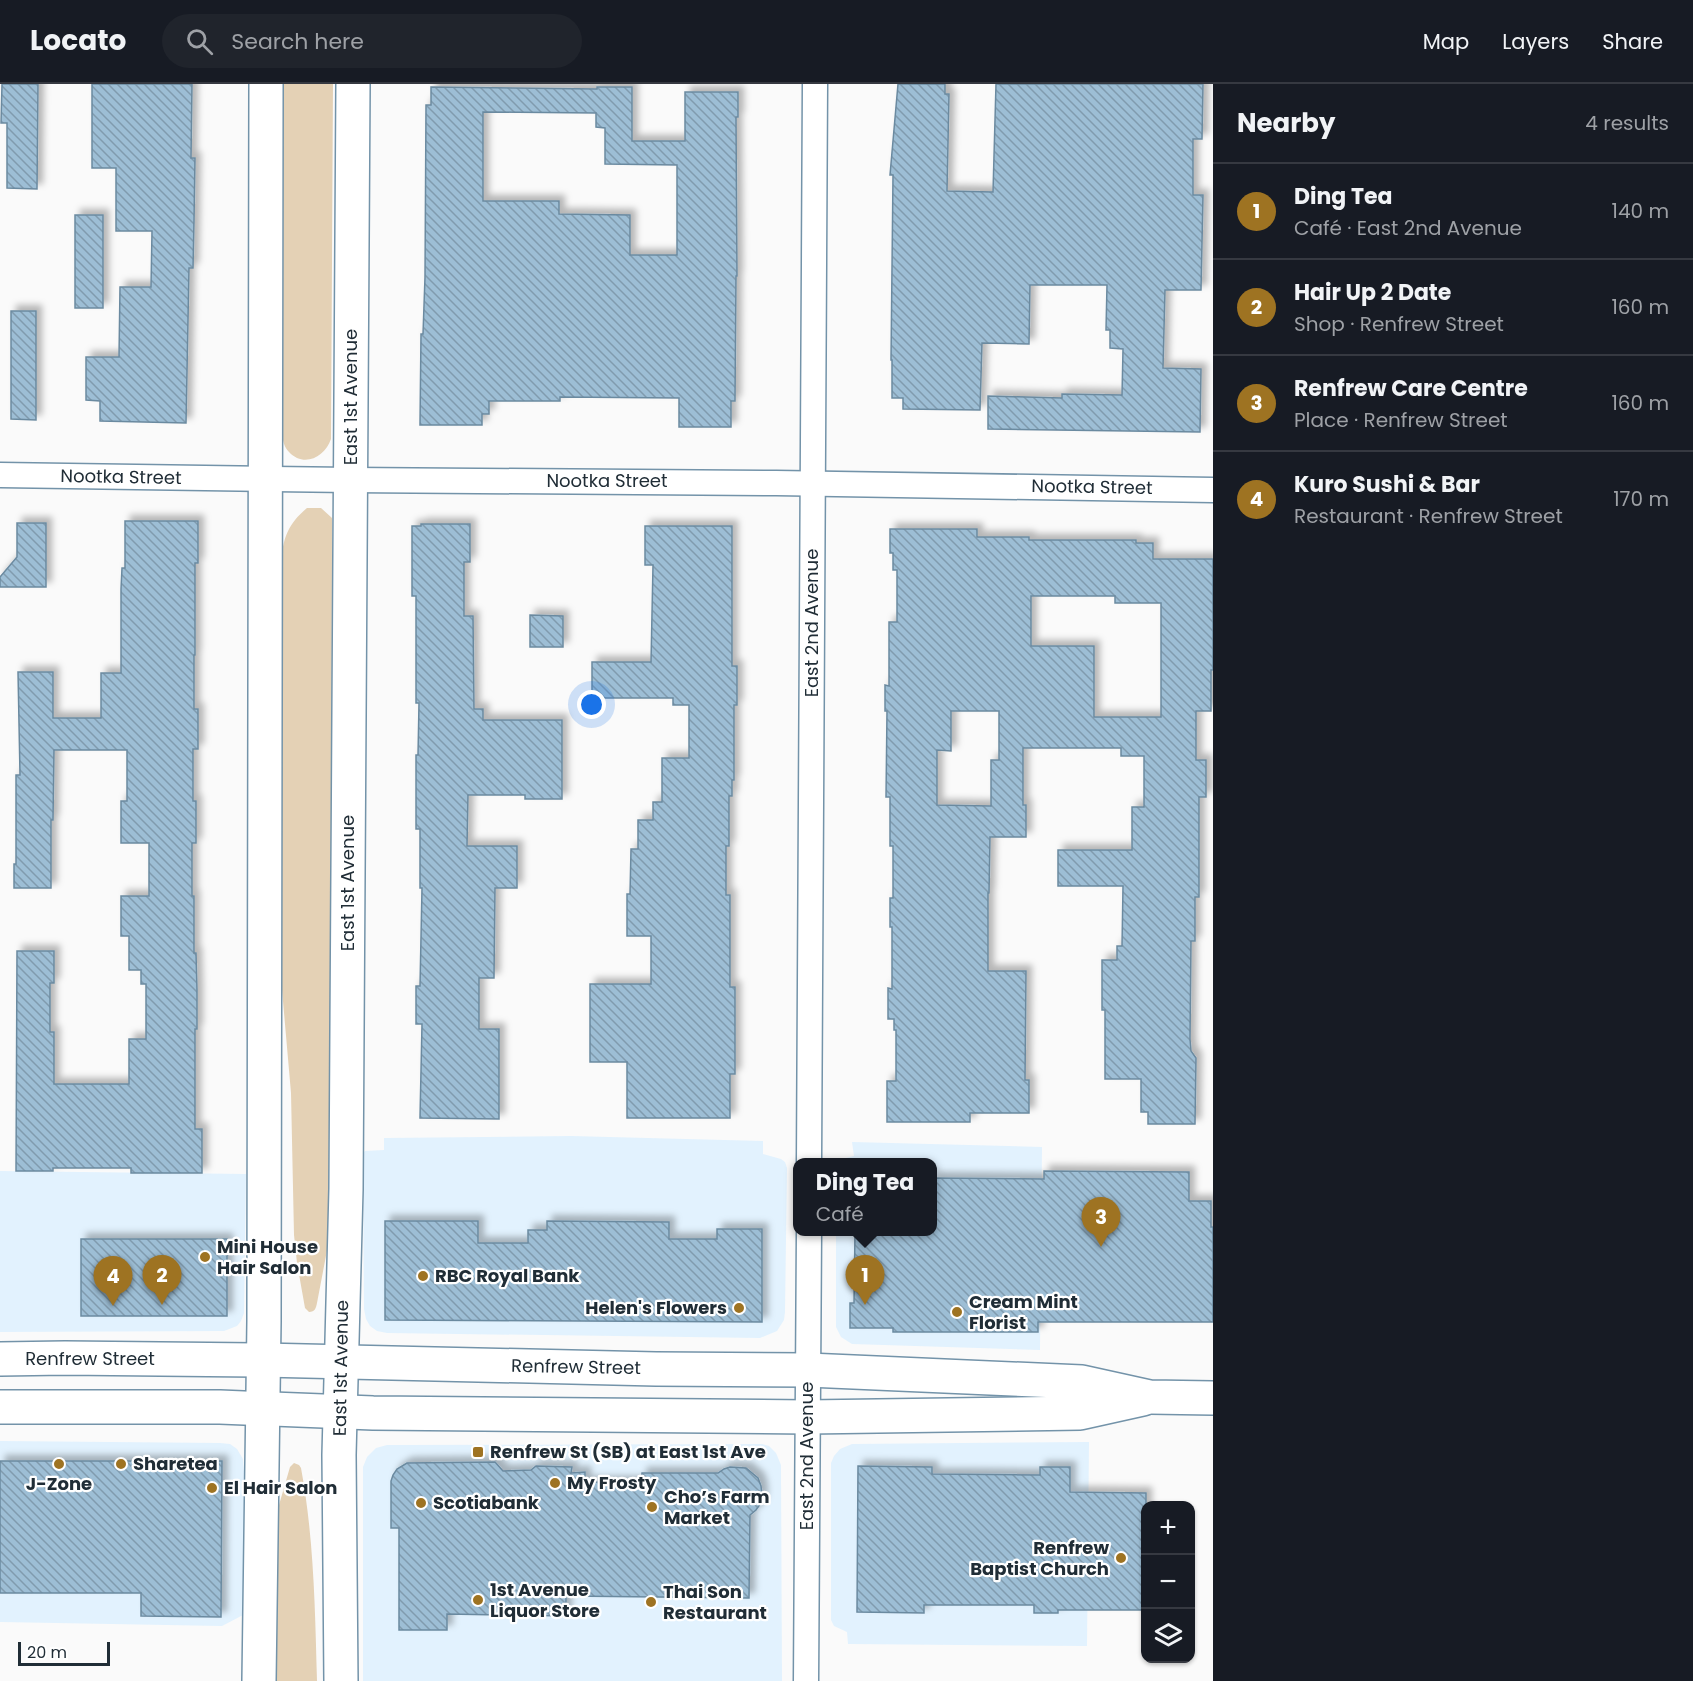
<!DOCTYPE html>
<meta charset="utf-8">
<style>
:root{--surface:#171b24;--page:#20242c;--text:#f1f3f6;--muted:#9ea1a6;--line:#363941;--accent:#9e7322}
body{margin:0;font-family:Poppins,sans-serif;background:var(--page);color:var(--text)}
.controls{position:absolute;right:18px;bottom:18px;display:grid;overflow:hidden;border-radius:12px;box-shadow:0 2px 4px #0004}
.controls button{width:54px;height:54px;display:grid;place-items:center;padding:0;border:0;border-bottom:2px solid var(--line);background:var(--surface);color:var(--text);font:30px sans-serif}
.scale{position:absolute;left:18px;bottom:15px;width:92px;box-sizing:border-box;padding-left:6px;border:3px solid #202d36;border-top:0;font-size:16px;line-height:21px;white-space:nowrap;color:#202d36;-webkit-text-stroke:4px #fff;paint-order:stroke}
.you{position:absolute;left:592px;top:621px;width:21px;height:21px;margin:-15px;border:4px solid #fff;border-radius:50%;background:#1a73e8;box-shadow:0 0 0 9px #1a73e833}
.badge{display:grid;place-items:center;width:39px;height:39px;border-radius:50%;background:var(--accent);color:#fff;font-size:20px;font-weight:700}
.pin{position:absolute;translate:-50% -50px;filter:drop-shadow(0 2px 3px #0008)}
.pin::after{content:'';position:absolute;top:32px;width:21px;height:18px;background:inherit;clip-path:polygon(0 0,100% 0,50% 100%)}
.popup{position:absolute;left:793px;top:1074px;width:144px;height:78px;box-sizing:border-box;display:grid;place-content:center;border-radius:12px;background:var(--surface);filter:drop-shadow(0 2px 4px #0005);font-size:20px;white-space:nowrap;color:var(--muted)}
.popup b{font-size:22px;color:var(--text)}
.popup::after{content:'';position:absolute;left:50%;top:100%;margin-left:-12px;border:12px solid transparent;border-top-color:var(--surface)}
.list{margin:0;padding:0;list-style:none}
h2{display:flex;justify-content:space-between;align-items:center;height:78px;margin:0;padding:0 24px;font-size:26px}
h2 small{font-size:20px;font-weight:400;color:var(--muted)}
.list li{display:grid;grid-template-columns:39px 1fr auto;gap:18px;align-items:center;box-sizing:border-box;height:96px;padding:0 24px;border-top:2px solid var(--line)}
.list b{display:block;font-size:22px;white-space:nowrap}
.list p{margin:0;font-size:20px;white-space:nowrap;color:var(--muted)}
.list em{font-size:20px;font-style:normal;color:var(--muted)}
.icon{flex:none;width:33px;height:33px;fill:none;stroke:currentColor;stroke-width:2;stroke-linecap:round;stroke-linejoin:round}
.map{position:relative;flex:none;width:1213px;height:1597px;overflow:hidden}
header{display:flex;align-items:center;gap:36px;box-sizing:border-box;height:84px;padding:0 30px;background:var(--surface);border-bottom:2px solid var(--line)}
header strong{font-size:28px}
nav{display:flex;gap:33px;margin-inline-start:auto;font-size:21px}
.search{width:420px;height:54px;background:var(--page);display:flex;align-items:center;gap:15px;box-sizing:border-box;padding:0 21px;border-radius:33px;color:var(--muted);font-size:22px}
main{display:flex}
aside{flex:1;background:var(--surface)}
.map>svg:first-child{display:block}
.built{fill:#e2f2fe}
.grass{fill:#e4d1b5}
.building{fill:url(#building-back-hatch);stroke:#6b8aa0;stroke-width:1.5;fill-rule:evenodd;filter:url(#shadow)}
.lines{fill:none;stroke-linecap:round;stroke-linejoin:round}
.street-casing{stroke:#7393a9;stroke-width:27}
.secondary-casing{stroke:#7393a9;stroke-width:36}
.street{stroke:#fff;stroke-width:24}
.secondary{stroke:#fff;stroke-width:33}
.poi-dot{fill:#9e7322;stroke:#fff;stroke-width:2}
.labels{text-anchor:middle;stroke-width:4.5;stroke-linejoin:round;paint-order:stroke}
.street-label{font-size:18px;fill:#202d36;stroke:#fff}
.poi-label{font-size:18px;font-weight:bold;fill:#202d36;stroke:#fff;text-anchor:start}
</style>
<header>
<strong>Locato</strong>
<div class="search"><svg class="icon" aria-label="search" viewBox="0 0 24 24"><circle cx="10" cy="10" r="6"/><path d="M15 15l6 6"/></svg>Search here</div>
<nav><a>Map</a><a>Layers</a><a>Share</a></nav>
</header>
<main>
<div class="map">
<svg width="1213" height="1597" viewBox="0 0 1213 1597">
<defs>
<pattern id="building-back-hatch" width="6" height="6" patternUnits="userSpaceOnUse" patternTransform="scale(1.5)"><rect width="6" height="6" fill="#9dbed5"/><path d="M-1 5l2 2M0 0l6 6M5-1l2 2" fill="none" stroke="#809bae"/></pattern>
<filter id="shadow"><feDropShadow dx="5.5" dy="-5.5" stdDeviation="3" flood-color="#0004"/></filter>
</defs>
<rect width="100%" height="100%" fill="#fafafa"/>
<g class="built">
<path d="M571 1052 763 1057V1070L781 1075 785 1078 787 1084 785 1228 784 1236 777 1247 760 1254 387 1249 377 1247 370 1242 366 1235 364 1225 363 1069 365 1067 384 1066V1054Z"/>
<path d="M852 1058 1042 1063 1040 1266 852 1260 841 1253 836 1243V1148H932V1078H838L846 1074 854 1072Z"/>
<path d="M0 1087 246 1090 244 1229 241 1237 237 1242 224 1247 0 1248Z"/>
<path d="M0 1357 220 1359 230 1360 237 1365 243 1375 244 1388 245 1530 222 1542 0 1538Z"/>
<path d="M1089 1358 1087 1562 848 1560 847 1548 834 1542 831 1536V1379L834 1372 840 1365 852 1360Z"/>
<path d="M762 1360 769 1362 776 1369 781 1381 782 1597H363V1383L367 1373 376 1364 387 1361Z"/>
</g>
<g class="grass">
<path d="M282 0H333L331 355C325 373 304 384 289 368 284 363 283 357 282 350Z"/>
<path d="M307 424H321L332 434 331 1136 329 1156 317 1219C316 1224 315 1228 309 1228L305 1224 297 1179 294 1151 291 1009 278 860 281 478C283 454 288 440 307 424Z"/>
<path d="M294 1379 299 1381 301 1384C314 1454 315 1526 317 1597H275V1473L279 1421 290 1383Z"/>
</g>
<g class="building">
<path d="M2 0H38L37 105 7 104V39H1Z"/>
<path d="M92 0H192L191 74H195L194 137 193 184H189L186 339 100 337V317L86 316V273H119L120 203H151L152 147H116V84H92Z"/>
<path d="M898 0H945V10H949L947 107 993 108 996 0H1203L1202 55H1193V111H1203L1201 206H1165L1163 284 1201 285 1200 348 988 345V312L1062 314V310L1122 311 1123 265 1110 264V246H1106L1107 201H1030L1029 260 982 259 980 326 903 325V314H892V276H891L893 91H890Z"/>
<path d="M431 3 597 5V3H632V57H685V8H738V33H736L737 192H736L735 317H731V343H679V314L560 313V317H489V330H482V341H420L421 250H423L425 193 426 21H431ZM483 28 596 29V43L605 44V80L677 81V171H630V131L559 130V117H483Z"/>
<rect x="75" y="131" width="28" height="93"/>
<path d="M11 227H36V336L11 335Z"/>
<path d="M125 437H198V479H195V571H194V625H198V665H193V717H196V759H192V812H194V869H196L197 906V945H195V1045H202V1089H131V1084H53V1087H16L17 867H54V899H50V948H54V1000H129V955H146V900H141V886H129V852H121V812H149V759H121V717H127V666H54L53 736H51V804H14V780H16V691H20L18 588H53V634H101V589H121V505L122 484H125Z"/>
<path d="M17 439H46V503H0V493L17 473Z"/>
<path d="M421 440H470V478H464V532H473L474 625H483V636H562V715H525V711H468L467 762H517V804H495L494 894H479V945H499V1035L420 1034 422 940H416V902H420L422 804H420V745H416V671H418L419 619H416V512H412V442H421Z"/>
<path d="M645 442H732V582H737V621H734V696H732V712H729V762H726V811H730V903H735V990H730V1034H627V978H590V900H651V852H627V810H630L631 765H638V736H653V718H662V674H689V621H673V614H592V578H651L653 481H645Z"/>
<path d="M890 445H977V453H1029V456H1136V459H1153V475H1213V586H1211V627H1196V676H1206V713H1199V813H1195V857H1191L1190 955 1191 967 1196 974 1195 1040H1148V1028H1141V995H1105V926H1102V876H1117V862H1122L1123 802H1058V766H1132V723H1144V672H1121V664H1023V721H1026V753H990L989 809H988V887H1026L1025 996H1029V1029H970V1038H887V997H896V946H894V935H888V904L892 905V843H890V814H893V762H890V713H886L887 627H885V601L889 602V538H897V486H893V469H890ZM1031 512H1115V519H1161V633H1094V562H1031ZM951 627H999V676H991V722L937 721V666L951 667Z"/>
<path d="M530 531 563 532V563H530Z"/>
<path d="M1044 1087 1189 1088V1117H1211V1143H1213V1238H1038V1248H893V1244H850V1219H854L855 1148H933V1094L1044 1095Z"/>
<path d="M385 1137H478V1159H528V1146H547V1137L669 1138V1155H717V1145H762V1238L385 1236Z"/>
<rect x="81" y="1155" width="146" height="77"/>
<path d="M0 1377H222L221 1533 141 1532V1509H0Z"/>
<path d="M495 1378 503 1387 531 1386 536 1382 572 1383 571 1389 585 1388V1398H641L642 1389H718L724 1385 730 1383 746 1384 758 1394 761 1402 762 1411 761 1419 756 1426 750 1431 749 1514 566 1512V1532L447 1530V1546H399V1444H391V1397L393 1391 397 1385 407 1379Z"/>
<path d="M858 1382 932 1383V1390L1040 1391V1383H1070V1408L1146 1409V1526H1058V1529H1034V1521H924V1529L857 1528Z"/>
</g>
<g class="lines">
<g class="street-casing">
<g id="street">
<path d="M0 391 350 396 776 399 1213 406"/>
<path d="M809 1078 815 0"/>
<path d="M806 1597 809 1148"/>
</g>
</g>
<g class="secondary-casing">
<g id="secondary">
<path d="M0 1275 65 1274 263 1276 656 1285 808 1286 1082 1298 1150 1313 1213 1314"/>
<path d="M0 1323H220L373 1329 808 1333 1080 1329 1143 1315"/>
<path d="M259 1597 264 1237 266 0"/>
<path d="M341 1597 339 1371 346 1105 353 0"/>
</g>
</g>
<use href="#street" class="street"/>
<use href="#secondary" class="secondary"/>
</g>
<g class="poi-dot">
<circle cx="205" cy="1173" r="6"/>
<circle cx="423" cy="1192" r="6"/>
<circle cx="739" cy="1224" r="6"/>
<circle cx="957" cy="1228" r="6"/>
<rect x="472" y="1362" width="12" height="12" rx="3"/>
<circle cx="59" cy="1380" r="6"/>
<circle cx="121" cy="1380" r="6"/>
<circle cx="555" cy="1399" r="6"/>
<circle cx="212" cy="1404" r="6"/>
<circle cx="421" cy="1419" r="6"/>
<circle cx="652" cy="1423" r="6"/>
<circle cx="1121" cy="1474" r="6"/>
<circle cx="478" cy="1516" r="6"/>
<circle cx="651" cy="1518" r="6"/>
</g>
<g class="labels">
<g class="street-label">
<text transform="translate(351 313) rotate(-90)" y="6">East 1st Avenue</text>
<text transform="translate(121 393) rotate(1)" y="6">Nootka Street</text>
<text x="607" y="403">Nootka Street</text>
<text transform="translate(1092 403) rotate(1)" y="6">Nootka Street</text>
<text transform="translate(812 539) rotate(-90)" y="6">East 2nd Avenue</text>
<text transform="translate(348 799) rotate(-90)" y="6">East 1st Avenue</text>
<text x="90" y="1281">Renfrew Street</text>
<text transform="translate(576 1283) rotate(1)" y="6">Renfrew Street</text>
<text transform="translate(341 1284) rotate(-89)" y="6">East 1st Avenue</text>
<text transform="translate(807 1372) rotate(-90)" y="6">East 2nd Avenue</text>
</g>
<g class="poi-label">
<text x="217" y="1169">Mini House<tspan x="217" dy="21">Hair Salon</tspan></text>
<text x="435" y="1198">RBC Royal Bank</text>
<text x="969" y="1224">Cream Mint<tspan x="969" dy="21">Florist</tspan></text>
<text x="727" y="1230" text-anchor="end">Helen's Flowers</text>
<text x="490" y="1374">Renfrew St (SB) at East 1st Ave</text>
<text x="133" y="1386">Sharetea</text>
<text x="567" y="1405">My Frosty</text>
<text x="59" y="1406" text-anchor="middle">J-Zone</text>
<text x="224" y="1410">El Hair Salon</text>
<text x="664" y="1419">Cho’s Farm<tspan x="664" dy="21">Market</tspan></text>
<text x="433" y="1425">Scotiabank</text>
<text x="1109" y="1470" text-anchor="end">Renfrew<tspan x="1109" dy="21">Baptist Church</tspan></text>
<text x="490" y="1512">1st Avenue<tspan x="490" dy="21">Liquor Store</tspan></text>
<text x="663" y="1514">Thai Son<tspan x="663" dy="21">Restaurant</tspan></text>
</g>
</g>
</svg>
<div class="controls">
<button>+</button>
<button>−</button>
<button><svg class="icon" aria-label="layers" viewBox="0 0 24 24"><path d="M12 4l9 5-9 5-9-5zM3 14l9 5 9-5"/></svg></button>
</div>
<div class="scale">20 m</div>
<div class="you"></div>
<div class="pin badge" style="left:865px;top:1221px">1</div>
<div class="popup"><b>Ding Tea</b>Café</div>
<div class="pin badge" style="left:162px;top:1221px">2</div>
<div class="pin badge" style="left:1101px;top:1163px">3</div>
<div class="pin badge" style="left:113px;top:1222px">4</div>
</div>
<aside>
<h2>Nearby<small>4 results</small></h2>
<ul class="list">
<li><span class="badge">1</span><div><b>Ding Tea</b><p>Café · East 2nd Avenue</p></div><em>140 m</em></li>
<li><span class="badge">2</span><div><b>Hair Up 2 Date</b><p>Shop · Renfrew Street</p></div><em>160 m</em></li>
<li><span class="badge">3</span><div><b>Renfrew Care Centre</b><p>Place · Renfrew Street</p></div><em>160 m</em></li>
<li><span class="badge">4</span><div><b>Kuro Sushi &amp; Bar</b><p>Restaurant · Renfrew Street</p></div><em>170 m</em></li>
</ul>
</aside>
</main>
